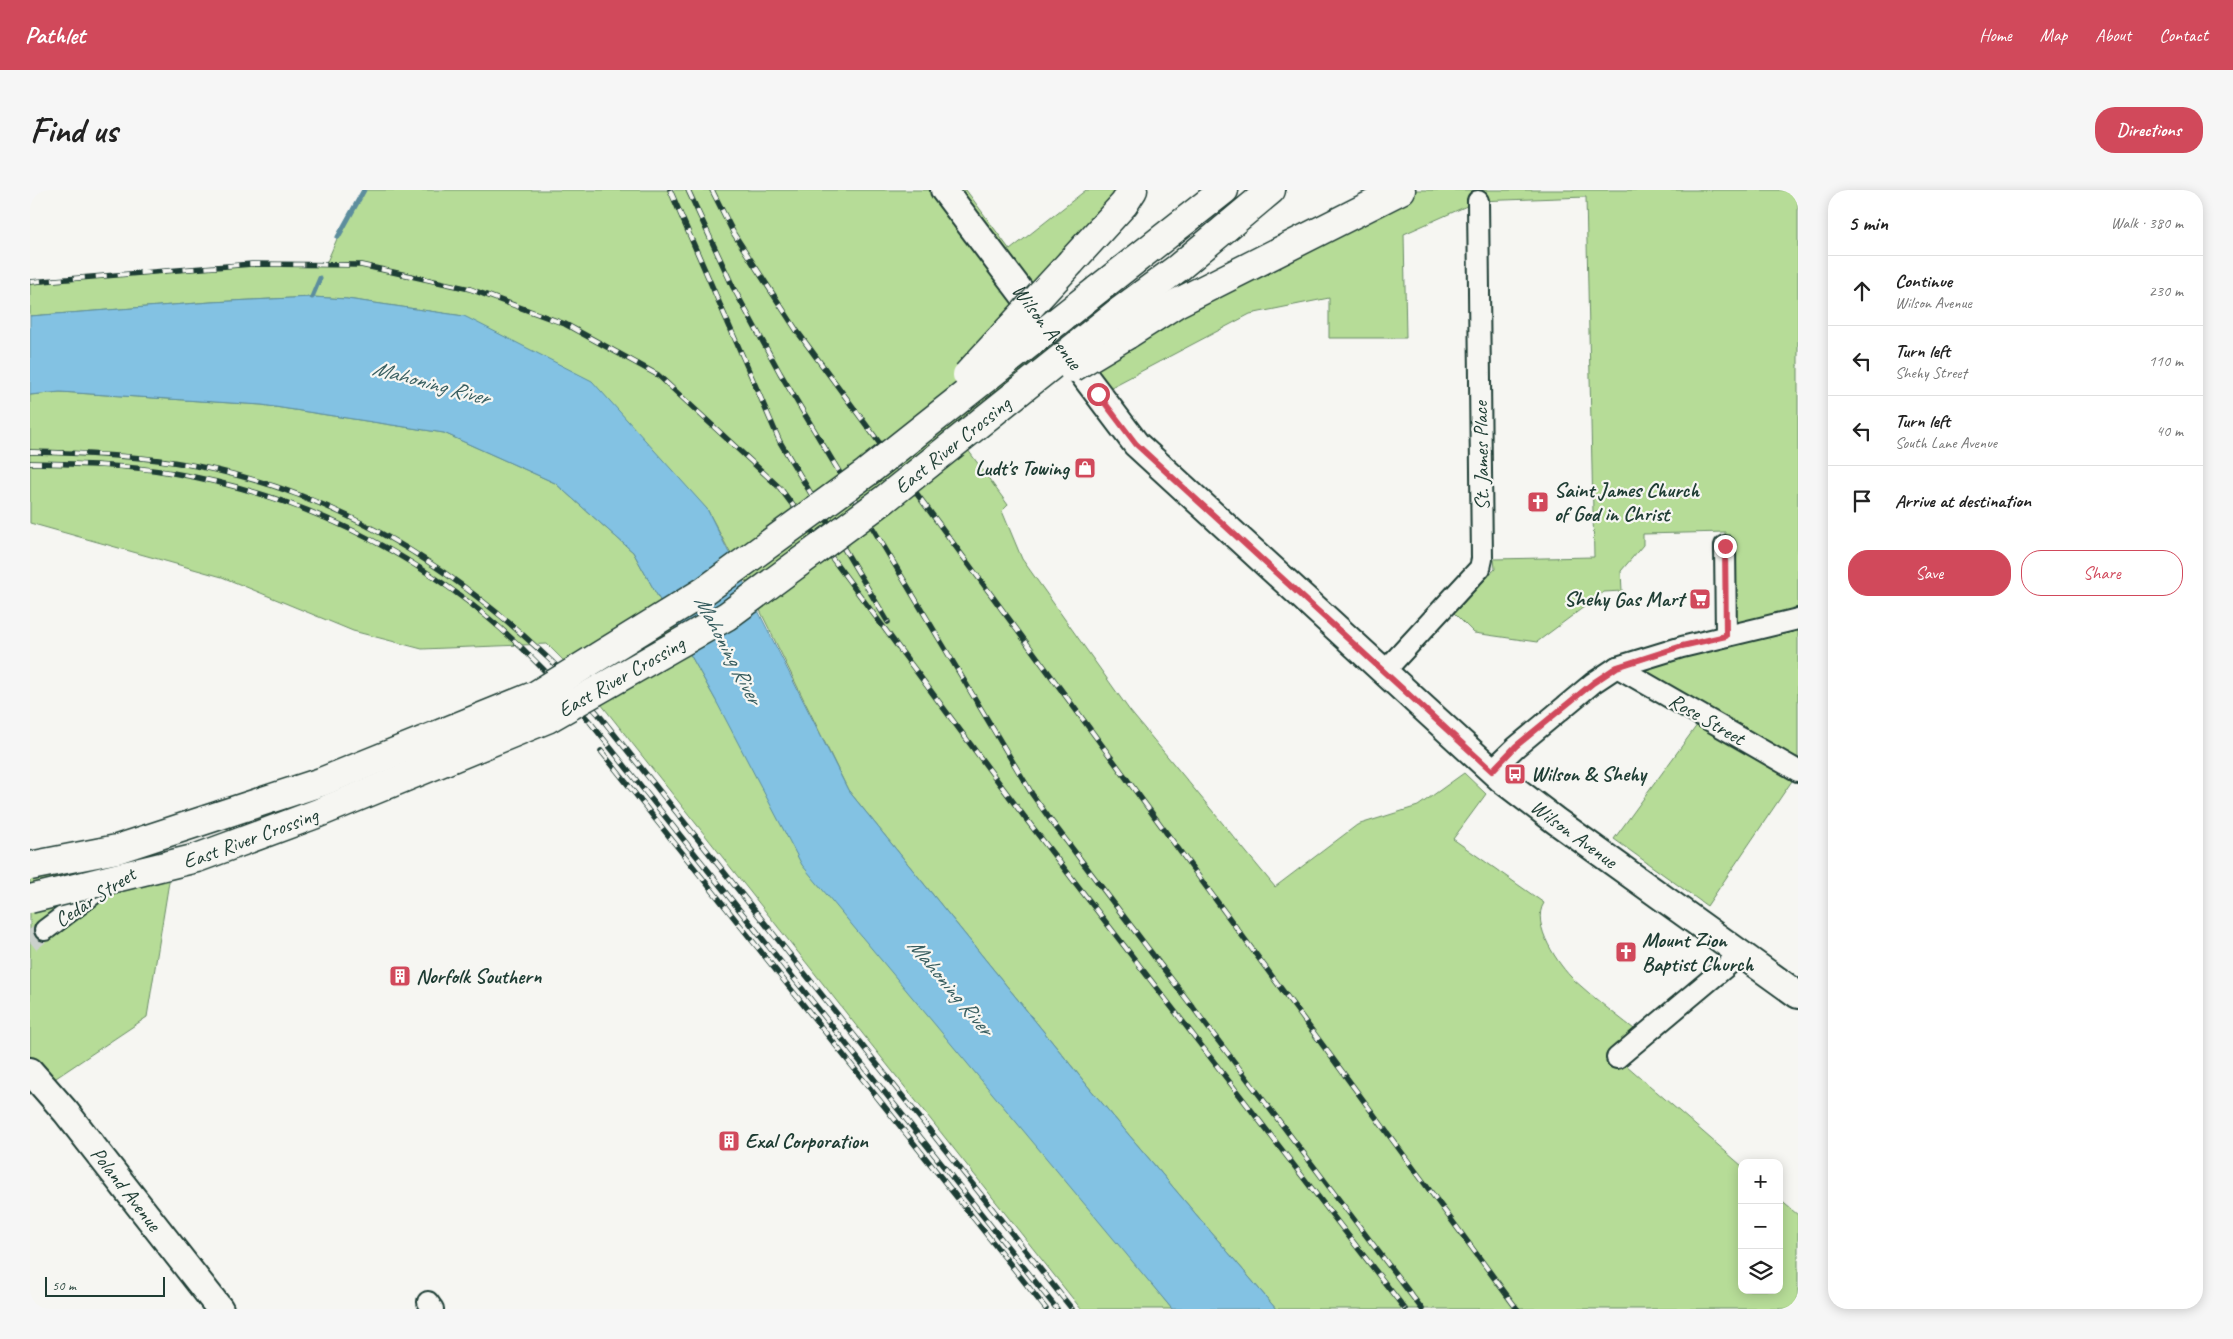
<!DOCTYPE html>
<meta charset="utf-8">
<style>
:root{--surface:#fff;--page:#f6f6f6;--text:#222;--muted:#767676;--line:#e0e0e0;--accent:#d1495b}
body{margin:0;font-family:Caveat,sans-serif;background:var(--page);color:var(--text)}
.controls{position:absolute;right:15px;bottom:15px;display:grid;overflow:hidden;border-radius:10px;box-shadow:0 2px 12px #0003}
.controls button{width:45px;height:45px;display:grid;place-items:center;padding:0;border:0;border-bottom:1px solid var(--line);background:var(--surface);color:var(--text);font:25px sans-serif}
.scale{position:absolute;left:15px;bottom:12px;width:120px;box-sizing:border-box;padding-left:5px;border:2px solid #1f3d34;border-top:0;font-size:14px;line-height:18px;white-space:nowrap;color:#1f3d34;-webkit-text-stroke:4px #f6f6f2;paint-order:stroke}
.stop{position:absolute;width:15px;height:15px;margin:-11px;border:4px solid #d1495b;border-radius:50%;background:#fff}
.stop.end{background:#d1495b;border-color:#fff;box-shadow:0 1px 5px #0008}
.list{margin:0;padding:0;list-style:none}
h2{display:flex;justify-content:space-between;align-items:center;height:65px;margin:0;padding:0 20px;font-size:21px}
h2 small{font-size:16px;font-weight:400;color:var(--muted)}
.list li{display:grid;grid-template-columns:32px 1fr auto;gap:15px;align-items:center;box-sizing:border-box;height:70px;padding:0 20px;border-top:1px solid var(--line)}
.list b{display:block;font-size:19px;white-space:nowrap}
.list p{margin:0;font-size:16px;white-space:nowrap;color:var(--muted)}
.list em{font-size:16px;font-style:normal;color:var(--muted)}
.actions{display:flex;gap:10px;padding:15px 20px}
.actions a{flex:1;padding:11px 0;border:1px solid var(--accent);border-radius:20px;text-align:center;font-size:18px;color:var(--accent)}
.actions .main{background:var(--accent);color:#fff}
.icon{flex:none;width:28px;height:28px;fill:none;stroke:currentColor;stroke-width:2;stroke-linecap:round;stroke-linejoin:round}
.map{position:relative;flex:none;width:1768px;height:1119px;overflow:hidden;border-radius:20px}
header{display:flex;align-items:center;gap:30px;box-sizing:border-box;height:70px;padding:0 25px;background:var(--accent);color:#fff}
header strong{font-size:24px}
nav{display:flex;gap:28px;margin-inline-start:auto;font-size:18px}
.intro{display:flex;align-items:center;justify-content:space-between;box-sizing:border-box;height:120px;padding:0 30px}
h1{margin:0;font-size:35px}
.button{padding:12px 22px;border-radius:20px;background:var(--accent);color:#fff;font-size:18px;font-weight:700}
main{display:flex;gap:30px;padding:0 30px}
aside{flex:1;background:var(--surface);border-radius:20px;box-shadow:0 2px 12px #0003}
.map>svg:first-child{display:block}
.green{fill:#b6dc97;stroke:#6a8c66}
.water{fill:#83c2e3;stroke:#5b8d9d}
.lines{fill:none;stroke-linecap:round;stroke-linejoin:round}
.stream{stroke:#5b8d9d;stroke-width:5}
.minor-tunnel{stroke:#cbd1cc;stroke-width:20;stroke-dasharray:20 10;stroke-linecap:butt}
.minor-casing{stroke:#1f3d34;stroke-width:24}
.major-casing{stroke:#1f3d34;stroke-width:30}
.highway-casing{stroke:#1f3d34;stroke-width:31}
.minor{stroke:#f6f6f2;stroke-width:20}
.major{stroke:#f6f6f2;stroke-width:26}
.highway{stroke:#f6f6f2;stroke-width:28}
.rail-casing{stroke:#1f3d34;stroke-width:5.5}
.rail{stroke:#f6f6f2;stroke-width:4;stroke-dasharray:11;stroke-linecap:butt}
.highway-bridge-casing{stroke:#1f3d34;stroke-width:31;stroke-linecap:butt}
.highway-bridge{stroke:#f6f6f2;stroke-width:28}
.route{stroke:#d1495b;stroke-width:6}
.labels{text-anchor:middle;stroke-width:4.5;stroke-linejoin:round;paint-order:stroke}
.street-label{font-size:21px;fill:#1f3d34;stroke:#f6f6f2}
.poi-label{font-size:21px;font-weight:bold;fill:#1f3d34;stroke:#f6f6f2;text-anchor:start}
.water-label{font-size:22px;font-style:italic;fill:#385e60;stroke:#f6f6f2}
</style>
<header>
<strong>Pathlet</strong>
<nav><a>Home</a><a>Map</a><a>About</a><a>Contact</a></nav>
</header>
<div class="intro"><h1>Find us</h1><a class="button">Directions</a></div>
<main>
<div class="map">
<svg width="1768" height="1119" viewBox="0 0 1768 1119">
<rect width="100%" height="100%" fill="#f6f6f2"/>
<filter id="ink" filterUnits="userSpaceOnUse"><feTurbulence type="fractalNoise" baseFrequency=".02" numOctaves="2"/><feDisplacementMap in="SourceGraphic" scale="10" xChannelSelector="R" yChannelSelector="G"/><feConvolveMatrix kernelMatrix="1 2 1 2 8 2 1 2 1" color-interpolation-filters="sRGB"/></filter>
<g filter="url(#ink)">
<g class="green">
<path d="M334 0H936L980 60 1056 0H1103L1001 115 1037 163 1371 0H1768V582L1677 716 1584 649 1673 527 1587 477 1696 446 1695 342 1613 344V355L1591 381 1592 401 1574 402 1507 452 1444 443 1424 423 1465 379 1464 369 1564 367 1556 7 1448 11 1374 44 1376 148H1299V108L1220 124 1068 204 1049 174 930 249 978 315 972 321 992 369 1100 521 1245 697 1327 635 1388 616 1434 583 1456 604 1423 649 1514 713C1500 734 1529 776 1544 790 1566 810 1590 828 1613 846L1588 868 1712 976V1100H1749V1009L1768 1025V1119H1246L1061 900 818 600 723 406 677 319 433 126 317 109 282 107 181 112 0 126V92L222 74H296L310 42Z"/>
<path d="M30 202 232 215 414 243 525 293 603 362 685 509 1091 1056 1142 1119H1051L548 485 517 454 392 459 323 441 192 387 0 333V205Z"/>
<path d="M67 663 83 691 143 667 117 827 14 896 0 881V676Z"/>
</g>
<path class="water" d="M282 107 317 109 434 126 562 191 677 319 818 600 1061 900 1246 1119H1142L772 675 685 509 603 362 525 293 414 243 232 215 30 202 0 205V126L181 112Z"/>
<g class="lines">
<g class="stream">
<path d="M308 47 334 0"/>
<path d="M282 107 290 88"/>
</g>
<path class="minor-tunnel" d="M0 752 15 740"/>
<g class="minor-casing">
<g id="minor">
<path d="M1695 356 1696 446"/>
<path d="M1587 477 1768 581"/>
<path d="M1353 483 1450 378 1452 369 1448 11"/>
<path d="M1461 581 1486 557 1563 493 1587 477 1652 457 1768 429"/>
<path d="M15 740 75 695"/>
<path d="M1587 868 1711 764"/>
<path d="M398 1112 403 1119"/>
</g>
</g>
<g class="major-casing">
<g id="major">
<path id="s1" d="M914 0 1106 254 1471 589 1526 631 1768 805"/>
<path id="s2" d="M0 881 36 922 190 1119"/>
</g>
</g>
<g class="highway-casing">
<g id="highway">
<path d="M1041 72 1094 14 1103 0"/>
<path d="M1067 100 1194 0"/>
<path d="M1086 124 1148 78 1241 0"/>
<path d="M1097 145 1147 113 1371 0"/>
</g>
</g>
<use href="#minor" class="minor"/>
<use href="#major" class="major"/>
<use href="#highway" class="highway"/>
<g class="rail-casing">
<g id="rail">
<path d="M640 0 750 252 858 432"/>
<path d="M658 0 703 97 750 183 1002 604 1019 628 1392 1119"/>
<path d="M682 0 704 44 767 141 1487 1119"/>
<path d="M0 92 222 74 331 75 440 99 535 134 628 185 750 298 993 625 1375 1119"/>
<path d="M0 262C48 263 96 265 143 272 290 294 412 367 518 468 537 485 552 506 569 525L1042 1119"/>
<path d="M0 273C48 274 96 275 143 283 284 307 413 375 512 478 529 495 544 514 560 532L1027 1119"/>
<path d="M571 561 1016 1119"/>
</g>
</g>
<use href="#rail" class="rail"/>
<g class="highway-bridge-casing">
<g id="highway-bridge">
<path d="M1042 178 1097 145"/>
<path d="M937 185 1041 72"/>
<path d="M0 676 87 659 291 592 506 505 673 402 836 283 1067 100"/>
<path id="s3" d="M0 709 167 668 286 624 517 529 697 426 855 309 1086 124"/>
</g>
</g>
<use href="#highway-bridge" class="highway-bridge"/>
</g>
</g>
<g class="lines" filter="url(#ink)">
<path class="route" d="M1068 204 1106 254 1462 581 1486 556 1563 493 1587 477 1652 456 1696 446 1695 356"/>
</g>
<defs>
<g id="shop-square" transform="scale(1.125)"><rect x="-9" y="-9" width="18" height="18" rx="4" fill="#d1495b" stroke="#f6f6f2"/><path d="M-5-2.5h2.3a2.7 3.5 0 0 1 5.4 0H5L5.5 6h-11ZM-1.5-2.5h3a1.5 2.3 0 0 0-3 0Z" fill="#fff"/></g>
<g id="church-square" transform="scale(1.125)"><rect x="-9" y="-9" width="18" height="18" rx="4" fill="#d1495b" stroke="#f6f6f2"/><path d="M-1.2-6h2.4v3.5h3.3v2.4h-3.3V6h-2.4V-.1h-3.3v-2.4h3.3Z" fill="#fff"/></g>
<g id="supermarket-square" transform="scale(1.125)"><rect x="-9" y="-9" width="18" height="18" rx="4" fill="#d1495b" stroke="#f6f6f2"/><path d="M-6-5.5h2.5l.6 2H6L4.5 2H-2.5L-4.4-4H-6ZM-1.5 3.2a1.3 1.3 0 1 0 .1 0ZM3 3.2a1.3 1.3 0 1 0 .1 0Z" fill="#fff"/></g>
<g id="bus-square" transform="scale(1.125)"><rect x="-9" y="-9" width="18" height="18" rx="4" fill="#d1495b" stroke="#f6f6f2"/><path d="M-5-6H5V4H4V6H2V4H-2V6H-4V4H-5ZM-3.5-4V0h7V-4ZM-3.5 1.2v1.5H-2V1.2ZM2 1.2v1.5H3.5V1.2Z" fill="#fff"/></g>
<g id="building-square" transform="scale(1.125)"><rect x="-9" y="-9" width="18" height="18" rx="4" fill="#d1495b" stroke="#f6f6f2"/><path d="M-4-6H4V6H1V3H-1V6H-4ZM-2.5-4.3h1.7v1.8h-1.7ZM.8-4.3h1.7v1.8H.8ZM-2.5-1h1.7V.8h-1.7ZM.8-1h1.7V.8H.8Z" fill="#fff"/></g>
</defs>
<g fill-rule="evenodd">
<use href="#shop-square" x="1055" y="278"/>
<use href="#church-square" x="1508" y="312"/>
<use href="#supermarket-square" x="1670" y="409"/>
<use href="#bus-square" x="1485" y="584"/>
<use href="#church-square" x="1596" y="762"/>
<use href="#building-square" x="370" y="786"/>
<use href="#building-square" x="699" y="951"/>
</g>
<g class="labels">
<g class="street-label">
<text dy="7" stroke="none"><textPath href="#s1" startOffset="171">Wilson Avenue</textPath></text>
<text dy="7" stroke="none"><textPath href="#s3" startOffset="1039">East River Crossing</textPath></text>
<text transform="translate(1451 266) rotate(-91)" y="7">St. James Place</text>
<text dy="7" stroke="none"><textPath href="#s3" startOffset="634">East River Crossing</textPath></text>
<text transform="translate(1677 529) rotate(30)" y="7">Rose Street</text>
<text dy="7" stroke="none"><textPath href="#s1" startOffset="905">Wilson Avenue</textPath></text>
<text dy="7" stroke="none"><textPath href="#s3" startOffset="229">East River Crossing</textPath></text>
<text transform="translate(65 707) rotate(-33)" y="7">Cedar Street</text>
<text dy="7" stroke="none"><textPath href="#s2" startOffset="152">Poland Avenue</textPath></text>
</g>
<g class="poi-label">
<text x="1039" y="285" text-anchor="end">Ludt's Towing</text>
<text x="1524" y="307">Saint James Church<tspan x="1524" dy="24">of God in Christ</tspan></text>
<text x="1654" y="416" text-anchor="end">Shehy Gas Mart</text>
<text x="1501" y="591">Wilson &amp; Shehy</text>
<text x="1612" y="757">Mount Zion<tspan x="1612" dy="24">Baptist Church</tspan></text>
<text x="386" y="793">Norfolk Southern</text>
<text x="715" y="958">Exal Corporation</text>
</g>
<g class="water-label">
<text transform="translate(401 192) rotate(15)" y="8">Mahoning River</text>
<text transform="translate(699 459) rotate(62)" y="8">Mahoning River</text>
<text transform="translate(921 796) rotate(50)" y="8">Mahoning River</text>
</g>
</g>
</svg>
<div class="controls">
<button>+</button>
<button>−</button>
<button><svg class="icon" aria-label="layers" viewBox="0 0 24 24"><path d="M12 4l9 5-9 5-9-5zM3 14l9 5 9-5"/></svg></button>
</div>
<div class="scale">50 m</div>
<div class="stop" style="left:1068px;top:204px"></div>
<div class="stop end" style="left:1695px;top:356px"></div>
</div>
<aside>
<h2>5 min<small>Walk · 380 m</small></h2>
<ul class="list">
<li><svg class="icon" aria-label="ahead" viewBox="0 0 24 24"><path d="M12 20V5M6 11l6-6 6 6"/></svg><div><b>Continue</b><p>Wilson Avenue</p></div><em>230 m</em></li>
<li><svg class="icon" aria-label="left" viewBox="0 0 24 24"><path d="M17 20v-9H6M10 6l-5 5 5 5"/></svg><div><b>Turn left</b><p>Shehy Street</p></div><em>110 m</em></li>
<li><svg class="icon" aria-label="left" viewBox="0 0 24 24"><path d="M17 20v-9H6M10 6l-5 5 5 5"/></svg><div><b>Turn left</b><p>South Lane Avenue</p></div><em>40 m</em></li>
<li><svg class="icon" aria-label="arrive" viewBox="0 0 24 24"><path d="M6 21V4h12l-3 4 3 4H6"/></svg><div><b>Arrive at destination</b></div></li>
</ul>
<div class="actions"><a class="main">Save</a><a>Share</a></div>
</aside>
</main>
